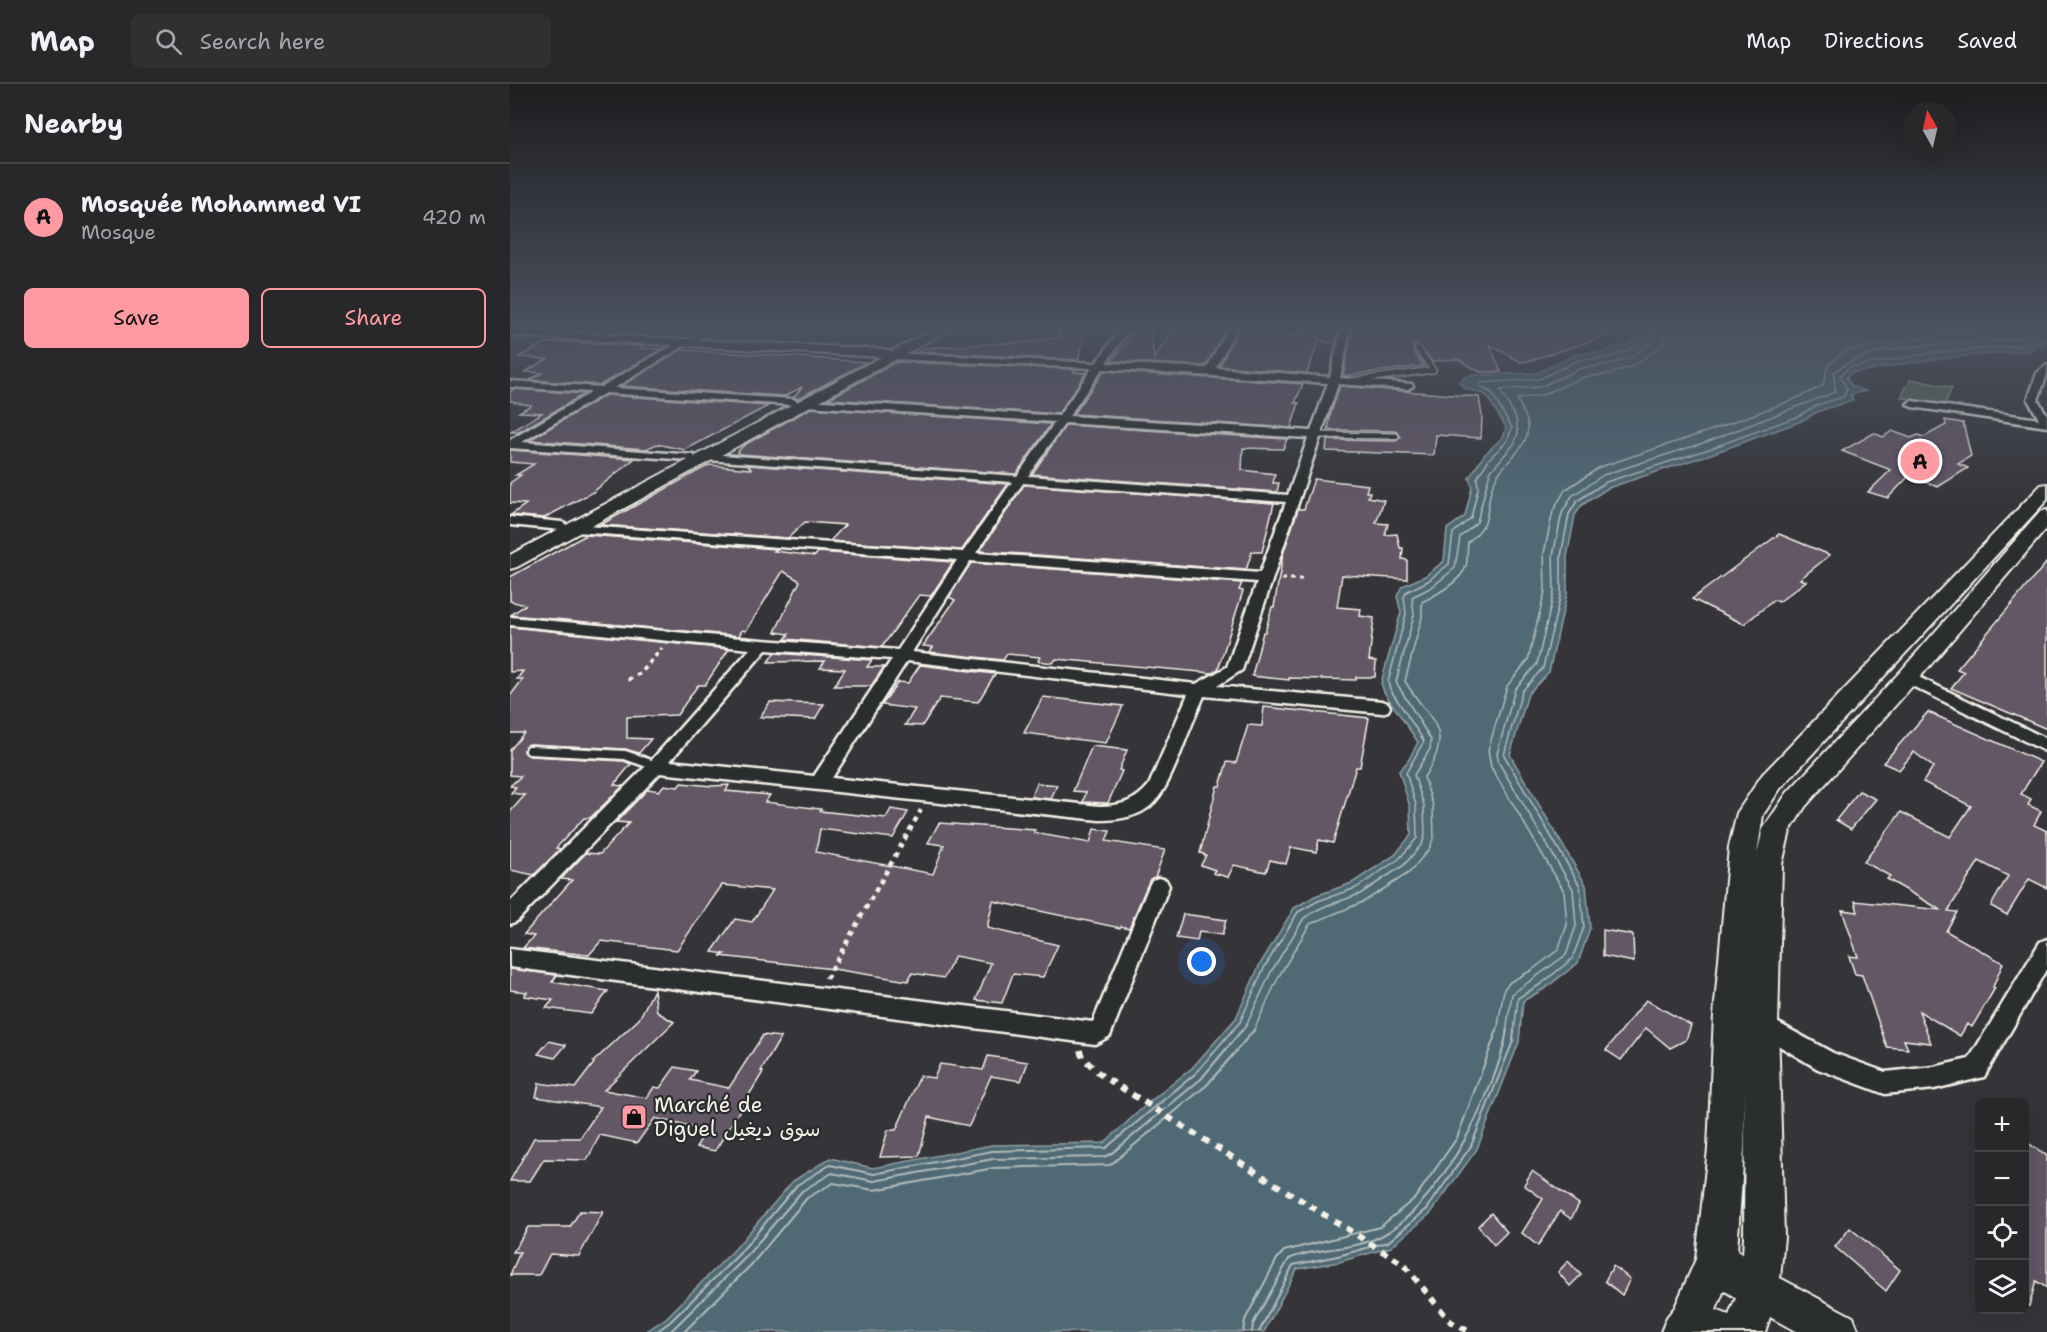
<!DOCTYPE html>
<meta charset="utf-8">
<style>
:root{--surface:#28282b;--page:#303033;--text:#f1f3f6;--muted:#a5a6a9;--line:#444447;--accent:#ff9aa2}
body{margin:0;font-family:"Shantell Sans","Playpen Sans Arabic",sans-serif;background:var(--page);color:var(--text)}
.controls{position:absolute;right:18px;bottom:18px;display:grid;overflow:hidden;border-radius:9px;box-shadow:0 6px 24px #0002}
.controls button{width:54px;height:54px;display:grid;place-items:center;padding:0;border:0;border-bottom:2px solid var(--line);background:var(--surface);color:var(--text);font:30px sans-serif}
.compass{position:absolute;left:1393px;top:18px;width:54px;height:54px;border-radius:50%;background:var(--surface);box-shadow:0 6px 24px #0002;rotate:352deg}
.you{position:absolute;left:692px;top:878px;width:21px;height:21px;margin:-15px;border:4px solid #fff;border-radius:50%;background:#1a73e8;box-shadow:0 0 0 9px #1a73e833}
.badge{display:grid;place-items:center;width:39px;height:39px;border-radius:50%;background:var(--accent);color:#111;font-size:20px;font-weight:700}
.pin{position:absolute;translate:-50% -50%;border:3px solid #fff;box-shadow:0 2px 6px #0006}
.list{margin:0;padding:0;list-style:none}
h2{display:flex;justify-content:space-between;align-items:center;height:78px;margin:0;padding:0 24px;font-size:26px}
h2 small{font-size:20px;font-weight:400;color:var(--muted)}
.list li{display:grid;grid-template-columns:39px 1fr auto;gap:18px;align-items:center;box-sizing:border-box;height:108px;padding:0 24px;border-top:2px solid var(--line)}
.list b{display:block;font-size:22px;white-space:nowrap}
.list p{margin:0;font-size:20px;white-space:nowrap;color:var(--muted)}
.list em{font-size:20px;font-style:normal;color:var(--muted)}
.actions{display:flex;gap:12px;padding:18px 24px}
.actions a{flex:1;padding:14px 0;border:2px solid var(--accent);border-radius:9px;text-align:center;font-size:21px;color:var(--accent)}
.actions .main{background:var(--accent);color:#111}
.icon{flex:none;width:33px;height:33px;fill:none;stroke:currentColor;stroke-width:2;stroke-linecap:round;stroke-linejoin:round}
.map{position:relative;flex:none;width:1537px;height:1248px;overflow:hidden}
header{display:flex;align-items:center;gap:36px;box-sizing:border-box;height:84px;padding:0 30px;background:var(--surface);border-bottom:2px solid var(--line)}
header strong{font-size:28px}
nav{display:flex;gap:33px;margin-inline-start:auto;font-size:21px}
.search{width:420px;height:54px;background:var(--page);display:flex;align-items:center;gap:15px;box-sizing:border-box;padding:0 21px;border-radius:9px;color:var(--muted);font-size:22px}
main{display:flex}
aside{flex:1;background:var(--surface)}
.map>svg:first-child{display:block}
.green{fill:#556c59;stroke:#a4aea0;stroke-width:1.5}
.water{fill:#4f6a74;stroke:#91a0a2;stroke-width:1.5}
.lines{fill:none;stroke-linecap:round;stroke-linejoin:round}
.shore-far1{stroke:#b2bbba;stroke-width:1.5}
.shore{stroke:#b2bbba;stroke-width:2}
.building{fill:#635765;stroke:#f4f1e8;stroke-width:1.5}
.lane-far1-casing{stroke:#f4f1e8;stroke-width:8}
.lane-casing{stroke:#f4f1e8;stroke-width:13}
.street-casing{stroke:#f4f1e8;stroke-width:5}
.secondary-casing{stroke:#f4f1e8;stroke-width:4}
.path-far3{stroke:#f4f1e8;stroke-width:3;stroke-dasharray:4 4;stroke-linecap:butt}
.path-far2{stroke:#f4f1e8;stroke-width:4;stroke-dasharray:4.5 4.5;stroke-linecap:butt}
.path-far1{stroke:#f4f1e8;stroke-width:4.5;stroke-dasharray:5 5;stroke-linecap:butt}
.path{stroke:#f4f1e8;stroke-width:6;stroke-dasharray:7 7;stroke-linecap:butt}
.lane-far1{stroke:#2a2d2e;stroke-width:5}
.lane{stroke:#2a2d2e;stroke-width:8}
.street{fill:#2a2d2e;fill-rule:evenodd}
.secondary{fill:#2a2d2e;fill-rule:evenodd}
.labels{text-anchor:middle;stroke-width:4.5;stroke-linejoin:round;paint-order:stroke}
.near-poi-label{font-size:21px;fill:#f4f1e8;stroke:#2a2d2e;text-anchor:start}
</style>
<header>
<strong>Map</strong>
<div class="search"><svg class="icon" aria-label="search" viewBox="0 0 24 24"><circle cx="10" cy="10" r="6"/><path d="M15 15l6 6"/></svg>Search here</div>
<nav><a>Map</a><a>Directions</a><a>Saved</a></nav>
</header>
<main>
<aside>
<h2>Nearby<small></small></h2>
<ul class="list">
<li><span class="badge">A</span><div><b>Mosquée Mohammed VI</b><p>Mosque</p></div><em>420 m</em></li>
</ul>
<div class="actions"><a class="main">Save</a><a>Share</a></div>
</aside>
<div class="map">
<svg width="1537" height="1248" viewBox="0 0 1537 1248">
<rect width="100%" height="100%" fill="#353539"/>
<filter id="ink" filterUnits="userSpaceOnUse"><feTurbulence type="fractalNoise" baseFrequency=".0167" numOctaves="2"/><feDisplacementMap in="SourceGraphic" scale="12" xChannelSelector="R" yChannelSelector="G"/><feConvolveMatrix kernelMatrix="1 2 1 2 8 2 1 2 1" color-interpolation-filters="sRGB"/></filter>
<g filter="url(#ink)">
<path class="green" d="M1401 295 1442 304 1433 323 1391 313Z"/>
<path class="water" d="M1137 246H1537V257L1520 267 1423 275 1341 289 1336 294 1342 302 1355 307 1340 311 1343 316 1309 327 1289 338 1201 370 1098 404 1072 421 1065 431 1057 473V510L1039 588 1018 610 1000 671 1076 801 1080 844 1068 879 1034 905 1013 917 1009 958 967 1065 921 1129 881 1163 829 1178 787 1185 754 1248H135L156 1234 224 1166 283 1097 320 1074 363 1084 482 1061 594 1059 637 1020 682 984 726 934 749 882 784 824 805 812 842 799 885 771 901 751 900 723 889 687 898 677 908 658 874 608 871 599 891 528 887 512 892 502 915 492 934 477 937 445 955 432 962 403 959 394 974 371 993 353 996 343 976 311 954 304 949 298 955 293 966 291 1027 289 1067 270 1094 268 1115 261Z"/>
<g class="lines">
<g class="shore-far1">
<path d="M721 948 730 938 754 884 788 828 808 817 846 804 889 775 907 754 906 721 896 689 914 657 880 605 878 598 896 530 894 513 896 508 918 497 939 480 943 449 961 434 968 404 967 394 979 375 997 357 1002 344 981 308 970 303V299L1029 295 1069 276 1096 274 1117 267 1137 253 1139 246"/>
<path d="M731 948 736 942 761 888 794 834 811 824 850 810 894 781 912 760 915 751 914 721 904 691 920 665 921 656 886 598 904 531 902 513 922 503 945 484 950 453 967 438 980 388 1004 360 1008 349 1006 334 990 306 1030 303 1071 284 1097 281 1120 274 1142 258 1147 246"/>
<path d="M743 948 769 892 800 840 855 817 900 788 919 765 924 753 923 722 914 693C947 644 919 638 895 597L912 533V518C926 511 951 498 956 482 958 475 957 465 958 458 987 435 972 423 985 396 994 376 1019 366 1018 341 1017 333 1010 322 1007 315L1032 311 1074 293 1099 290 1123 282 1150 263 1155 255 1156 246"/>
<path d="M987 948 994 905 1000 898 1022 886 1048 866 1057 841 1054 807 981 683 978 666 997 602 1018 576 1035 507 1034 469 1043 427 1055 406 1090 383 1193 349 1280 317 1313 302 1318 281 1334 267 1420 253 1501 246"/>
<path d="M996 948 1002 910 1056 871 1066 842 1063 805 989 679 987 670 1005 605 1027 580 1044 508 1043 471 1052 429 1062 412 1093 391 1196 358 1325 308 1324 288C1362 256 1447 262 1496 256 1511 254 1523 248 1537 246"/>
<path d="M1004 948 1008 914 1031 900 1062 875 1074 843 1070 802 994 671 1012 607 1033 584 1051 509V472L1059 430 1067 417 1096 398 1199 365 1286 333 1307 321 1333 313 1337 306 1330 292 1339 283 1422 269 1518 261 1537 254"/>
</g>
<g class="shore">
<path d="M146 1248 160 1238 229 1170 287 1101 320 1081 364 1090 482 1067 596 1064 686 989 723 946"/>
<path d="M160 1248 234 1175 292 1107 322 1089 364 1097 483 1075 593 1073 601 1070 691 995 732 946"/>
<path d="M174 1248 241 1181 297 1114 323 1099 364 1106 484 1084 600 1081 697 1001 744 946"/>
<path d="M733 1248 735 1236 767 1175 774 1167 870 1143 905 1114 947 1054 987 946"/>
<path d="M742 1248 743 1240 779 1175C807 1163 840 1167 867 1154 926 1128 987 1008 997 946"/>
<path d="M749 1248 783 1181 828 1172 878 1158 917 1125 961 1062 1003 957 1004 946"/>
</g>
</g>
<g class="building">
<path d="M545 246H576L568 276 408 268 415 264 517 258 552 253Z"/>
<path d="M625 246H641L644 275 663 246H715L696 282 602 277Z"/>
<path d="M727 246H756L755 250 791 252V246H829L825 260 809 256 797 289 710 282Z"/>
<path d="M842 246H1106L1107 249 1018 277 1011 278 980 261 991 288H970L948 275 922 277 908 260 904 262 903 266 913 282 833 292Z"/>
<path d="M55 258 134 262 131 264 152 265 90 301 20 296 32 289 15 288 37 275 9 273 35 259Z"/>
<path d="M171 266 274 272 357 278 287 315 284 313 292 303 275 312 111 302Z"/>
<path d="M387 278 565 285 564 288 576 289 548 330 318 315Z"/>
<path d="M594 287 793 300 785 319H789L781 344 563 330Z"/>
<path d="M830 302 969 313 972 332 971 354 926 351 924 371 816 367 817 356 886 357 891 353 886 347 818 346 821 328Z"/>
<path d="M4 305 74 310 9 348H1L32 329 9 328 21 321 0 317V308Z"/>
<path d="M96 311 258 322 175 366 147 360 136 365 19 356Z"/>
<path d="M301 324 541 340 506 390 229 370 227 368 234 361Z"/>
<path d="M1435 336 1453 339 1461 372 1448 380 1458 384 1428 403 1399 392 1378 414 1358 408 1381 386 1332 367 1364 349 1373 353 1382 347 1401 354 1408 351 1414 353 1436 341Z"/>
<path d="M556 341 777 355 773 365 733 364 732 386 765 390 763 399H769L767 408 522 390Z"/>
<path d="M0 366 124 375 83 408 34 434 1 431 16 420 0 419V399L11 391H6L24 380 0 378Z"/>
<path d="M199 381 241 385 238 381 498 400 452 466 320 457 335 441 295 438 278 454 90 441Z"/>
<path d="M804 395 858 401 856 408H860L858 413 874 416 866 439 878 440 875 451 887 450 890 464H893L892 475 897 476V495L832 491 827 523 851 525 850 532 864 534 859 576 866 577 865 593H846V596L779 594V596L742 592 753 548H755L762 523H764L773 470 788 425H794Z"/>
<path d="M514 401 764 419 752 468H742L736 486 470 467Z"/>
<path d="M1269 450 1320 471 1290 495 1296 497 1269 518 1264 516 1234 540 1182 515Z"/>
<path d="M76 451 267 465 264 467 305 472 308 468 443 478 421 512 409 511 372 563 275 555 279 550 265 548 290 497 273 487 236 547 232 546 229 552 1 531 15 521 0 517V493Z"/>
<path d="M1537 478V645L1441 604 1454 588 1447 585Z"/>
<path d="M461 479 732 499 729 506 733 507 708 585 702 589 546 575 543 579 528 577 530 573 497 570 493 576 419 568 423 563 413 562 445 516 439 513Z"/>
<path d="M0 543 219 565 195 601H188L167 631 117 633V654L141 655 129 669 115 665 20 660 15 662 14 668 20 672 114 677 121 680 104 701 113 702 80 734H74L46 764 50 765 24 791 0 786V728L15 711 1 709 6 703 0 702 11 692 0 691V666L14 649H0V612L13 595H7L13 587 0 588Z"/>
<path d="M264 569 362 576 357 583H374L361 602H324L335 585 310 584 315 577 258 578Z"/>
<path d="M410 581 485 590 468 618 430 614 412 642 395 641 405 625 372 621 388 598 398 599Z"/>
<path d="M533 613 613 622 596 659 514 649Z"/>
<path d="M260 618 282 619 314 620 305 635 250 633Z"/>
<path d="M754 623 859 634 850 683H846L823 759 809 756 806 768 781 763 776 780 760 776 756 788 724 781 718 793 703 789 705 786 691 781 696 771 690 769 707 702H710L717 678 726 679 738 641 752 642Z"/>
<path d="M1418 628 1531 678 1511 710 1521 715 1518 721 1531 727 1524 741 1537 747V804L1519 795 1497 831 1481 822 1498 792 1469 777 1438 827 1447 828 1436 847 1493 879 1483 903 1485 904 1462 943 1457 940 1450 952 1409 927 1421 959 1394 956 1398 965 1377 963 1352 891 1345 890 1339 872 1348 873 1332 826 1348 828 1345 817 1431 826 1377 795 1380 792 1354 778 1391 728 1440 753 1461 722 1413 698 1423 683 1404 668 1389 686 1373 679Z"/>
<path d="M582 662 617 666 609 686 612 687 598 719 573 718 576 708 563 707Z"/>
<path d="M171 699 202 702 219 701 216 707 260 711 255 718 311 725 310 727 376 734 381 725 398 728 383 754 310 745 306 768 423 790 434 761 418 759 429 739 525 746 524 749 580 759 584 745 600 747 596 757 655 766 645 793 640 795 619 844 611 842 610 844 483 817 477 844 548 861 533 893 503 890 492 919 466 916 481 879 445 872 434 894 402 889 398 897 323 885 210 872 215 870 202 868 225 835 242 838 263 806 212 801 167 866 91 857 79 871 13 864 24 852 14 850 62 796 51 795 76 769 90 770 119 739 106 738 138 705 149 707 154 701 168 703Z"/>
<path d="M527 699 547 701 541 715 521 713Z"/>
<path d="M1349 707 1366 715 1341 745 1326 736Z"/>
<path d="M673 830 716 836 712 851 689 848 687 857 666 854Z"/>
<path d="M1093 846 1123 851 1124 878 1093 872Z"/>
<path d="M0 885 47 891 42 898 98 907 81 930 36 924 43 916 14 912 17 908 0 906Z"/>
<path d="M144 906 147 928 164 938 94 1006 137 1014 144 1003 150 1004 165 983 186 987 180 996 219 1004 253 951 271 953 251 987 253 988 205 1067 186 1063 196 1047 145 1034 127 1059 90 1051 77 1076 34 1075 20 1097H0L24 1054H70L91 1023 26 1013 29 999 65 1004 84 979 83 978 129 935Z"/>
<path d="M1136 916 1181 941 1176 956 1160 964 1136 944 1111 976 1096 966Z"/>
<path d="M39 957 56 961 45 974 28 970Z"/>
<path d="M478 972 518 978 511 997 481 992 459 1042 419 1033 409 1072 370 1073 378 1046H386L410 992 424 994 430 980 473 986Z"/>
<path d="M1515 1057 1537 1072V1204L1526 1197 1519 1222H1515Z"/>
<path d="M1022 1087 1069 1120 1061 1135 1050 1127 1028 1162 1012 1149 1033 1115 1014 1101Z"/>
<path d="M70 1127 93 1128 69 1172 40 1170 29 1191H0L10 1168H3L18 1143H60Z"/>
<path d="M981 1129 997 1148 984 1161 968 1142Z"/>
<path d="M1340 1144 1390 1186 1376 1207 1325 1163Z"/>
<path d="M1058 1177 1071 1191 1060 1202 1048 1188Z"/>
<path d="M1103 1182 1120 1195 1112 1211 1095 1197Z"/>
</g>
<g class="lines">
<g class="lane-far1-casing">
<g id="lane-far1">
<path d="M186 253 207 246"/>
<path d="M841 297 923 286 908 265"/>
<path d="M805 351 886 352"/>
</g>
</g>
<g class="lane-casing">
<path id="lane" d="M20 666 115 671 146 682"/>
</g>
<g class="street-casing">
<g id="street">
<path d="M50 246H61L54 250Z"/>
<path d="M610 246H619L596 279 697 284 717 246H725L706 284 820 293 831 246H840L830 294 902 300 903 302 898 305 828 300 732 586 707 602 872 617 878 619 880 623 878 627 872 629 694 612C685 632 677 652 669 673 651 716 641 736 589 736L150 689 7 837 0 840V818L140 678 240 565 0 541V533L252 556 388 566 447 476 66 448 60 444 61 441 453 468 502 398 197 376 191 373 197 370 507 392 545 338 297 322 292 319 297 316 549 332 582 284 382 275 377 272 382 269 586 279ZM592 285 818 299 801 347 559 332ZM555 339 798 354 778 411 518 392ZM513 399 776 418 750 489 466 469ZM460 477 747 498 717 583 686 600 402 568ZM256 566 382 575 304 692 160 677ZM397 577 678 610 639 701C625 718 611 722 589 722L322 694Z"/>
<path d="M174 255 177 256V260L104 304 283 315 288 318 283 321 95 309 12 358 184 371V375L180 376 0 364V356L82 308 0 303V297L91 303Z"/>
<path d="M1537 281V290L1528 316 1537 331V343L1402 323 1397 320 1402 317 1529 335 1518 316 1527 289Z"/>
<path d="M0 433 52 438 58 442 52 446 0 441Z"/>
<path d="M1398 588 1537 655V668L1392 597 1390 593 1392 589Z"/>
<path d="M649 794 656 796 659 802 600 952 585 960 0 883V865L583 938 639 802 642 796Z"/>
<path d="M1537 855V884L1474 993 1424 1005 1375 1010 1308 985 1244 947 1241 940 1244 933 1252 930 1323 969 1375 988 1424 983 1459 975 1530 858Z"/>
</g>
</g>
<g class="secondary-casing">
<g id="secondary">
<path d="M0 246 372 265 382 267 422 246H439L7 483 0 485V471L371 273 0 252Z"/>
<path d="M1537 400V416L1270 705 1253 731 1247 770 1253 745 1277 709 1390 588 1530 428 1537 426V444L1406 598 1295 723 1280 747 1272 780 1268 940 1274 1153 1270 1194 1343 1233 1349 1248H1287L1260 1233 1255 1248H1151L1157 1233 1165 1223 1186 1175 1198 1065 1204 931 1219 763 1227 729 1252 691 1531 401ZM1235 1004 1234 1153 1233 1171 1227 1167 1234 1065ZM1214 1206 1226 1214 1219 1231 1206 1226Z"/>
</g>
</g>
<path class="path-far3" d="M772 495H793"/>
<path class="path-far2" d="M118 596 131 589 152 564"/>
<path class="path-far1" d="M316 895 411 726"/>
<path class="path" d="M570 966 572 973 591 991 893 1180 941 1238 960 1248"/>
<use href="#lane-far1" class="lane-far1"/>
<use href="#lane" class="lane"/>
<use href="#street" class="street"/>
<use href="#secondary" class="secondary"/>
</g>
</g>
<linearGradient id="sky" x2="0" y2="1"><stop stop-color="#1d1d1f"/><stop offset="0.58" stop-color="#4b515f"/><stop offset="1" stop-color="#4b515f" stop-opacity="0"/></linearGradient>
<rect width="1537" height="421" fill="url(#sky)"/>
<defs>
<g id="shop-square" transform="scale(1.35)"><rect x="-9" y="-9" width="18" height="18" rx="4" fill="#ff9aa2" stroke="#2a2d2e"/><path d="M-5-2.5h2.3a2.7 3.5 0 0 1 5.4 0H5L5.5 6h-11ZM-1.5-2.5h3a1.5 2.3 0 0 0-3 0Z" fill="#111"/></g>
</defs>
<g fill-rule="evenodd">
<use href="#shop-square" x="124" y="1033"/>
</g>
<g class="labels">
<g class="near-poi-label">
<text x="144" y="1028">Marché de<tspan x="144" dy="24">Diguel سوق ديغيل</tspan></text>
</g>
</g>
</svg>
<div class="controls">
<button>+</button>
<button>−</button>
<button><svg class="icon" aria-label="locate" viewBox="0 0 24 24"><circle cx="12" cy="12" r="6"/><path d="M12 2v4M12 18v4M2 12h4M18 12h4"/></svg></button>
<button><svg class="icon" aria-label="layers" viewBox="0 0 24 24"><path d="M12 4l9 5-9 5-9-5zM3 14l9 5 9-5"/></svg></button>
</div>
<svg class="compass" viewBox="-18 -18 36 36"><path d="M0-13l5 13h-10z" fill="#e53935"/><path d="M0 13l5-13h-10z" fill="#a5a6a9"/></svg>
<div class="you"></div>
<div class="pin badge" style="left:1410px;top:377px">A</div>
</div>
</main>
